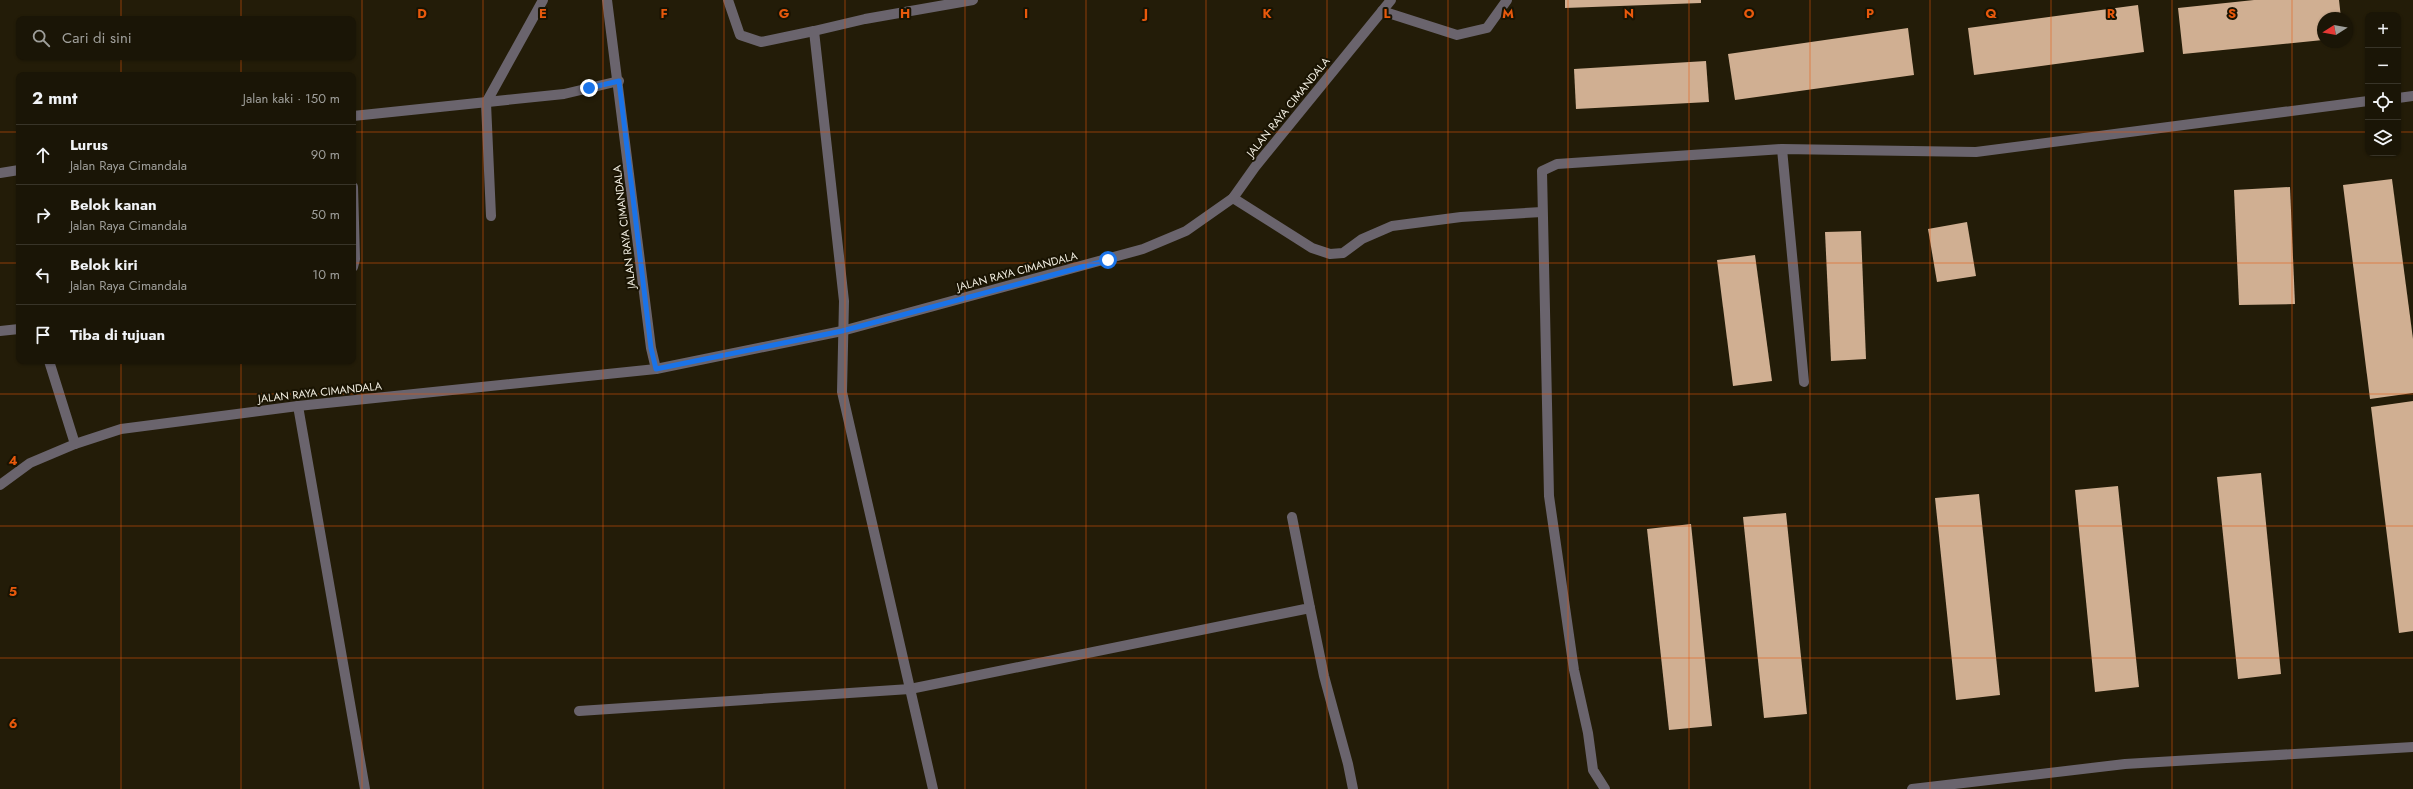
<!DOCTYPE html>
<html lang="id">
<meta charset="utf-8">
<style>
:root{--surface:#1a1506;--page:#231e10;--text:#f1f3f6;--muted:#9f9f9b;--line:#383428}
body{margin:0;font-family:Jost,sans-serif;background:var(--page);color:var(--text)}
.controls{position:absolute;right:12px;top:12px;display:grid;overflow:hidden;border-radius:8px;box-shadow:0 1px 3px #0004}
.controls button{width:36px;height:36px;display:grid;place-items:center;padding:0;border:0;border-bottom:1px solid var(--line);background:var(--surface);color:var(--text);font:20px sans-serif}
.compass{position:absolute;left:2317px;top:12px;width:36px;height:36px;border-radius:50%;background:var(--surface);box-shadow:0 1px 3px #0004;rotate:259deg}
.stop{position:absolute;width:12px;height:12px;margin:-9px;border:3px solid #1a73e8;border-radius:50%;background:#fff}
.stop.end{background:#1a73e8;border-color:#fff;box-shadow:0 1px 4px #0008}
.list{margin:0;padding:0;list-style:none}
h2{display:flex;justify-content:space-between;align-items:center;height:52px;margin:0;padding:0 16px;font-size:17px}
h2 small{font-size:13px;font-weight:400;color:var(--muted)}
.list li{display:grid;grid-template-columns:26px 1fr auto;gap:12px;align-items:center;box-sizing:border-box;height:60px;padding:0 16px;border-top:1px solid var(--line)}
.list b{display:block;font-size:15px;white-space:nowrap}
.list p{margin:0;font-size:13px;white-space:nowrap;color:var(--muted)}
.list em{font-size:13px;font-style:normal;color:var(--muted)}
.icon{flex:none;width:22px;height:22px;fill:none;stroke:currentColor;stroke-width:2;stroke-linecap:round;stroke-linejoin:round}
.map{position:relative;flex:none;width:2413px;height:789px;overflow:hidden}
.search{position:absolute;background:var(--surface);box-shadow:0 1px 3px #0004;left:16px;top:16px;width:340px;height:44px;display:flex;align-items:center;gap:10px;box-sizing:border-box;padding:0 14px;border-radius:8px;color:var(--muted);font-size:15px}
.panel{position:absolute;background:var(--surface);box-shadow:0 1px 3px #0004;left:16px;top:72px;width:340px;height:292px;border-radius:8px}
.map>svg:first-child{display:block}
.building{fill:#d0af92}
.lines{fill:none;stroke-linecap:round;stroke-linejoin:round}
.service{stroke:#6a646d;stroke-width:10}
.minor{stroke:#6a646d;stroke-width:10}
.tertiary{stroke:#6a646d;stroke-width:10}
.route{stroke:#1a73e8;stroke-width:5}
.grid{fill:none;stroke:#e8590c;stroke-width:1;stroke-opacity:0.55}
.labels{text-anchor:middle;stroke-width:4;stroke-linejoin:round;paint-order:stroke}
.street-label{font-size:11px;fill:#f3efe2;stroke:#191302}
.grid-label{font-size:13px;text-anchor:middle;font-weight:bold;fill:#e8590c;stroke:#191302;stroke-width:4;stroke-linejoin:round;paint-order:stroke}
</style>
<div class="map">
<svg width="2413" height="789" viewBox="0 0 2413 789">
<rect width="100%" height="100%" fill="#231c08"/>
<g class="building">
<path d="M1565 0H1701V3L1565 8Z"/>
<path d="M2254 0H2339L2341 18H2323V40L2183 54 2178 8Z"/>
<path d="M2138 5 2144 52 1974 75 1968 28Z"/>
<path d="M1908 28 1914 75 1735 100 1728 54Z"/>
<path d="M1706 61 1709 102 1576 109 1574 69Z"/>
<path d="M2392 179 2413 339V393L2370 399 2343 185Z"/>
<path d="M2290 187 2295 304 2239 305 2234 190Z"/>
<path d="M1967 222 1976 276 1937 282 1928 229Z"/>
<path d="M1861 231 1866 359 1831 361 1825 232Z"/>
<path d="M1755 255 1772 381 1733 386 1717 260Z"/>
<path d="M2413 401V631L2399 633 2371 407Z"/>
<path d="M2261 473 2281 674 2238 679 2217 477Z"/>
<path d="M2118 486 2139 687 2095 692 2075 490Z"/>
<path d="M1979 494 2000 695 1956 700 1935 498Z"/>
<path d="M1786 513 1807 714 1764 718 1743 517Z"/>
<path d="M1691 524 1712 726 1669 730 1647 529Z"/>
</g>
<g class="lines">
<g class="service">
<path d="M728 0 740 35 761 42 814 31"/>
<path d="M353 116 564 94 619 81"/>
<path d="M0 173 19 170"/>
<path d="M353 187 355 259 353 267"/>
<path d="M491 216 486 103 543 0"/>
<path d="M0 331 19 329"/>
<path d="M49 361 75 444"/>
<path d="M1310 608 1324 676 1348 764 1353 789"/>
<path d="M579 711 910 689 1310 608 1292 517"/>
<path d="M933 789 842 392 844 301 814 31 865 19 973 0"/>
</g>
<g class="minor">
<path d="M607 0 651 348 656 369"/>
<path d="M1382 11 1457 35 1487 28 1507 0"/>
<path d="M2398 98 2413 96"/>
<path d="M1782 149 1804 382"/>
<path d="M1233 198 1312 248 1330 254 1343 253 1362 239 1392 226 1461 217 1542 212"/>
<path d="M298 406 365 789"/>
<path d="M1605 789 1593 770 1588 733 1574 670 1549 496 1542 171 1557 164 1782 149 1976 152 2368 101"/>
<path d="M1912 789 2125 764 2413 747"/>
</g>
<path class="tertiary" d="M0 485 30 463 75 444 121 429 298 406 656 369 842 331 1143 249 1186 231 1233 198 1255 167 1391 0"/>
</g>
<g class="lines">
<path class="route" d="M589 88 619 81 651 348 656 369 842 331 1108 260"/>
</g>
<path class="grid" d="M121 0V19M241 0V19M362 0V789M483 0V789M603 0V789M724 0V789M845 0V789M965 0V789M1086 0V789M1206 0V789M1327 0V789M1448 0V789M1568 0V789M1689 0V789M1810 0V789M1930 0V789M2051 0V789M2172 0V789M2292 0V789M121 57V75M241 57V75M0 132H19M353 132H2368M2398 132H2413M0 263H19M353 263H2413M121 361V789M241 361V789M0 394H2413M0 526H2413M0 658H2413"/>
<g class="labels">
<g class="street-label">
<text transform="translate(1288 107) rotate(-51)" y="4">JALAN RAYA CIMANDALA</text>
<text transform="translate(624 227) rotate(-97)" y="4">JALAN RAYA CIMANDALA</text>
<text transform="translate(1017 271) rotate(-15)" y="4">JALAN RAYA CIMANDALA</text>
<text transform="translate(320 392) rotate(-6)" y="4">JALAN RAYA CIMANDALA</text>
</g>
</g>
<g class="grid-label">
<text x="422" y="18">D</text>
<text x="543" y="18">E</text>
<text x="664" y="18">F</text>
<text x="784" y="18">G</text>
<text x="905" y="18">H</text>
<text x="1026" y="18">I</text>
<text x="1146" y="18">J</text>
<text x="1267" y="18">K</text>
<text x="1387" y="18">L</text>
<text x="1508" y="18">M</text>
<text x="1629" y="18">N</text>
<text x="1749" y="18">O</text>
<text x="1870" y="18">P</text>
<text x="1991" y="18">Q</text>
<text x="2111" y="18">R</text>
<text x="2232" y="18">S</text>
<text x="13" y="465">4</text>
<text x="13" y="596">5</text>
<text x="13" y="728">6</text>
</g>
</svg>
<div class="controls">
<button>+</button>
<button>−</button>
<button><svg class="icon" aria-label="locate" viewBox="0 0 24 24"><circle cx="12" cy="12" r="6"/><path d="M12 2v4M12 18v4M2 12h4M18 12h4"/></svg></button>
<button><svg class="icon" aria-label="layers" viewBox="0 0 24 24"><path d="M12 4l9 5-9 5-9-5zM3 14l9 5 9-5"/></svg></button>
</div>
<svg class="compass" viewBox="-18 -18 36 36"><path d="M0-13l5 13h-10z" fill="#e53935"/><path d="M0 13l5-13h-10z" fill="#9f9f9b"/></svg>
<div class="stop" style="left:1108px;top:260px"></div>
<div class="stop end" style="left:589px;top:88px"></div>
<div class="search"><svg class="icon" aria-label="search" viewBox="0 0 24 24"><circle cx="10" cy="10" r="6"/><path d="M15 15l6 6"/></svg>Cari di sini</div>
<section class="panel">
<h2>2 mnt<small>Jalan kaki · 150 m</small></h2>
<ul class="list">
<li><svg class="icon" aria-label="ahead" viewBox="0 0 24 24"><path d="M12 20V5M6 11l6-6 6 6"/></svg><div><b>Lurus</b><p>Jalan Raya Cimandala</p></div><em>90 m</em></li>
<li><svg class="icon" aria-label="right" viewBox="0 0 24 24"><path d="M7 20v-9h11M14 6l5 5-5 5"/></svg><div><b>Belok kanan</b><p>Jalan Raya Cimandala</p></div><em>50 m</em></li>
<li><svg class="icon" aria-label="left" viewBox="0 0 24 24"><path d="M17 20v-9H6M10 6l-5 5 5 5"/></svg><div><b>Belok kiri</b><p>Jalan Raya Cimandala</p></div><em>10 m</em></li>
<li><svg class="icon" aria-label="arrive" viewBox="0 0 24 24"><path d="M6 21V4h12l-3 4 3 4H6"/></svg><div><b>Tiba di tujuan</b></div></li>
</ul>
</section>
</div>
